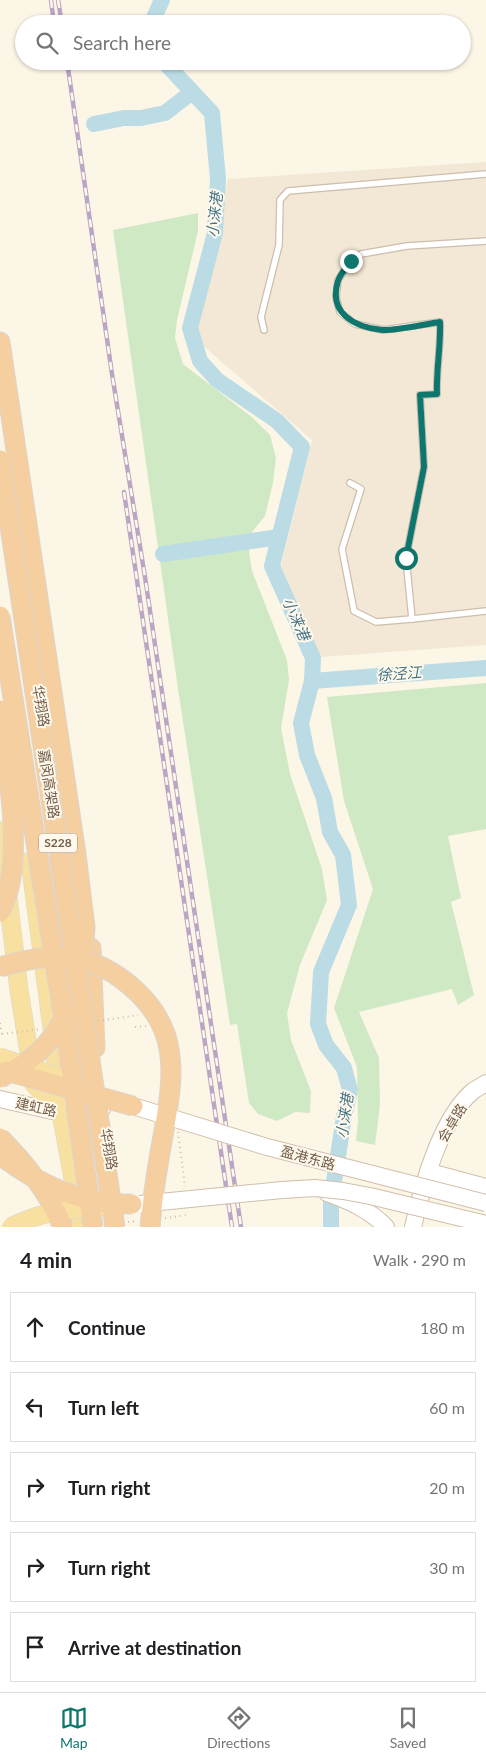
<!DOCTYPE html>
<meta charset="utf-8">
<style>
:root{--surface:#fff;--page:#f2f2f2;--text:#202124;--muted:#757577;--line:#e0e0e0;--accent:#0f766e}
body{margin:0;font-family:Lato,"Noto Sans SC",sans-serif;background:var(--page);color:var(--text)}
.stop{position:absolute;width:15px;height:15px;margin:-11px;border:4px solid #0f766e;border-radius:50%;background:#fff}
.stop.end{background:#0f766e;border-color:#fff;box-shadow:0 1px 5px #0008}
.list{margin:0;padding:0;list-style:none}
h2{display:flex;justify-content:space-between;align-items:center;height:65px;margin:0;padding:0 20px;font-size:21px}
h2 small{font-size:16px;font-weight:400;color:var(--muted)}
.list li{display:grid;grid-template-columns:32px 1fr auto;gap:15px;align-items:center;box-sizing:border-box;height:70px;margin:0 10px 10px;padding:0 10px;border:1px solid var(--line);border-radius:0px}
.list b{display:block;font-size:19px;white-space:nowrap}
.list em{font-size:16px;font-style:normal;color:var(--muted)}
.icon{flex:none;width:28px;height:28px;fill:none;stroke:currentColor;stroke-width:2;stroke-linecap:round;stroke-linejoin:round}
.map{position:relative;flex:none;width:486px;height:1227px;overflow:hidden}
.search{position:absolute;background:var(--surface);box-shadow:0 1px 4px #0004;left:15px;right:15px;top:15px;height:55px;display:flex;align-items:center;gap:12px;box-sizing:border-box;padding:0 18px;border-radius:28px;color:var(--muted);font-size:19px}
.sheet{height:465px;background:var(--surface)}
nav{display:flex;justify-content:space-around;align-items:center;box-sizing:border-box;height:70px;border-top:1px solid var(--line);background:var(--surface);font-size:14px;color:var(--muted)}
nav a{display:grid;justify-items:center;gap:2px}
nav .on{color:var(--accent)}
.map>svg:first-child{display:block}
.residential{fill:#f3e8d5}
.green{fill:#d0e9c5}
.lines{fill:none;stroke-linecap:round;stroke-linejoin:round}
.river{stroke:#bbdbe5;stroke-width:16}
.service-casing{stroke:#cdbead;stroke-width:8}
.secondary-casing{stroke:#d0bfaa;stroke-width:18}
.primary-casing{stroke:#dbd5d0;stroke-width:19}
.trunk-casing{stroke:#dbd5d0;stroke-width:21}
.path{stroke:#d5bba2;stroke-width:2;stroke-dasharray:1 4;stroke-linecap:butt}
.service{stroke:#fff;stroke-width:5.5}
.secondary{stroke:#fff;stroke-width:16}
.primary{stroke:#f8e0a1;stroke-width:18}
.trunk{stroke:#f6cfa0;stroke-width:19}
.rail-casing{stroke:#baa5c5;stroke-width:4.5}
.rail{stroke:#fef9ec;stroke-width:2.5;stroke-dasharray:8;stroke-linecap:butt}
.secondary-bridge-casing{stroke:#d0bfaa;stroke-width:18;stroke-linecap:butt}
.primary-bridge-casing{stroke:#dbd5d0;stroke-width:19;stroke-linecap:butt}
.trunk-bridge-casing{stroke:#dbd5d0;stroke-width:21;stroke-linecap:butt}
.path-bridge{stroke:#d5bba2;stroke-width:2;stroke-dasharray:1 4;stroke-linecap:butt}
.secondary-bridge{stroke:#fff;stroke-width:16}
.primary-bridge{stroke:#f8e0a1;stroke-width:18}
.trunk-bridge{stroke:#f6cfa0;stroke-width:19}
.route{stroke:#0f766e;stroke-width:6}
.labels{text-anchor:middle;stroke-width:4;stroke-linejoin:round;paint-order:stroke}
.shield{fill:#fef9ec;stroke:#9d8c7c;stroke-width:1}
.shield-label{font-size:12px;font-weight:bold;fill:#745e4c}
.street-label{font-size:14px;fill:#745e4c;stroke:#fef9ec}
.water-label{font-size:15px;font-style:italic;fill:#467587;stroke:#fef9ec}
</style>
<div class="map">
<svg width="486" height="1227" viewBox="0 0 486 1227">
<rect width="100%" height="100%" fill="#fcf6e6"/>
<path class="residential" d="M486 162V645L321 657 281 566 312 440 193 337 228 179Z"/>
<g class="green">
<path d="M198 213V231L177 320 175 338 183 364 253 418 270 435 276 458 273 483 265 516 252 532 249 552 252 571 287 660 289 680 281 728 290 774 322 869 327 900 300 965 287 1013 291 1040 311 1091 310 1113 295 1112 277 1121 258 1114 249 1103 237 1024 230 1025 178 689 113 230Z"/>
<path d="M486 683V829L448 836 461 898 451 902 474 995 458 1005 452 989 359 1012 379 1058 380 1105 375 1145 356 1141 358 1121 357 1067 334 1008 373 889 344 801 327 697Z"/>
</g>
<g class="lines">
<g class="river">
<path d="M151 24 162 0"/>
<path d="M165 61 168 66 212 113 218 179 215 233 190 328 200 361 217 380 277 421 302 447 272 566 313 658 312 681 301 723 307 755 324 798 330 832 343 855 349 905 321 972 318 1024 326 1045 344 1068 350 1090 344 1117 331 1201V1227"/>
<path d="M94 124 124 118H141L165 113 192 92"/>
<path d="M163 554 279 537"/>
<path d="M312 681 486 668"/>
</g>
<g class="service-casing">
<g id="service">
<path d="M264 330 261 317 279 245 280 200 288 191 486 174"/>
<path d="M350 483 361 489 342 549 354 611 376 622 412 619 406 558 424 467 420 395 437 394C436 370 441 346 440 322L383 330 355 324 340 312 336 297 338 280 351 261 361 254 407 246 486 241"/>
<path d="M412 619 486 611"/>
</g>
</g>
<g class="secondary-casing">
<g id="secondary">
<path d="M0 1099 61 1113 102 1109"/>
<path d="M430 1172 486 1187"/>
<path d="M327 1193C349 1201 370 1210 386 1227"/>
<path d="M413 1227C422 1187 441 1118 473 1091 477 1088 482 1086 486 1083"/>
</g>
</g>
<g class="primary-casing">
<g id="primary">
<path d="M0 831 19 990 34 1084 61 1113"/>
<path d="M30 861 54 1043 61 1113 82 1227"/>
</g>
</g>
<g class="trunk-casing">
<g id="trunk">
<path d="M0 342 76 854 85 927"/>
<path d="M91 948 95 1048"/>
</g>
</g>
<g class="path">
<path d="M0 1023 2 1034"/>
<path d="M135 1027 146 1026"/>
</g>
<use href="#service" class="service"/>
<use href="#secondary" class="secondary"/>
<use href="#primary" class="primary"/>
<use href="#trunk" class="trunk"/>
<g class="rail-casing">
<g id="rail">
<path d="M51 0 54 24"/>
<path d="M58 0 62 24"/>
<path d="M67 61 112 374 145 577 241 1227"/>
<path d="M124 492 232 1227"/>
</g>
</g>
<use href="#rail" class="rail"/>
<g class="secondary-bridge-casing">
<g id="secondary-bridge">
<path d="M133 1106 267 1147 486 1203"/>
<path d="M140 1204 282 1190 315 1188 343 1191 370 1196 486 1224"/>
</g>
</g>
<g class="primary-bridge-casing">
<g id="primary-bridge">
<path d="M0 1057 70 1081"/>
<path d="M11 1227C41 1211 71 1209 105 1206"/>
</g>
</g>
<g class="trunk-bridge-casing">
<g id="trunk-bridge">
<path d="M0 460 115 1227"/>
<path d="M0 616 66 1032 93 1227"/>
<path d="M0 710C6 761 20 833 10 883 9 893 3 903 0 912"/>
<path d="M83 957 85 927"/>
<path d="M0 967C44 954 80 950 119 977 191 1028 171 1086 159 1159 155 1182 152 1204 150 1227"/>
<path d="M6 1071 133 1106"/>
<path d="M0 1078C31 1062 50 1046 66 1014"/>
<path d="M0 1138C26 1164 49 1193 63 1227"/>
<path d="M0 1155C30 1178 64 1196 101 1202 111 1204 122 1204 132 1204"/>
</g>
</g>
<g class="path-bridge">
<path d="M98 1021 138 1015"/>
<path d="M2 1034 41 1029"/>
<path d="M178 1132 185 1187"/>
<path d="M165 1218 187 1215V1212"/>
<path d="M128 1222 138 1221"/>
</g>
<use href="#secondary-bridge" class="secondary-bridge"/>
<use href="#primary-bridge" class="primary-bridge"/>
<use href="#trunk-bridge" class="trunk-bridge"/>
</g>
<g class="lines">
<path class="route" d="M351 261C347 267 340 274 338 281 328 313 354 327 382 330 395 331 425 324 440 322 441 346 436 370 437 394L420 395 424 467 406 558"/>
</g>
<g class="labels">
<rect class="shield" x="39" y="833.5" width="38" height="19" rx="4"/>
<g class="shield-label">
<text x="58" y="847">S228</text>
</g>
<g class="street-label">
<text transform="translate(41 706) rotate(80)" y="5">华翔路</text>
<text transform="translate(49 784) rotate(81)" y="5">嘉闵高架路</text>
<text transform="translate(36 1107) rotate(13)" y="5">建虹路</text>
<text transform="translate(452 1123) rotate(-59)" y="5">会卓路</text>
<text transform="translate(109 1149) rotate(80)" y="5">华翔路</text>
<text transform="translate(308 1158) rotate(15)" y="5">盈港东路</text>
</g>
<g class="water-label">
<text transform="translate(215 215) rotate(-84)" y="5">小涞港</text>
<text transform="translate(296 619) rotate(66)" y="5">小涞港</text>
<text transform="translate(399 674) rotate(-4)" y="5">徐泾江</text>
<text transform="translate(345 1116) rotate(-82)" y="5">小涞港</text>
</g>
</g>
</svg>
<div class="stop" style="left:406px;top:558px"></div>
<div class="stop end" style="left:351px;top:261px"></div>
<div class="search"><svg class="icon" aria-label="search" viewBox="0 0 24 24"><circle cx="10" cy="10" r="6"/><path d="M15 15l6 6"/></svg>Search here</div>
</div>
<section class="sheet">
<h2>4 min<small>Walk · 290 m</small></h2>
<ul class="list">
<li><svg class="icon" aria-label="ahead" viewBox="0 0 24 24"><path d="M12 20V5M6 11l6-6 6 6"/></svg><div><b>Continue</b></div><em>180 m</em></li>
<li><svg class="icon" aria-label="left" viewBox="0 0 24 24"><path d="M17 20v-9H6M10 6l-5 5 5 5"/></svg><div><b>Turn left</b></div><em>60 m</em></li>
<li><svg class="icon" aria-label="right" viewBox="0 0 24 24"><path d="M7 20v-9h11M14 6l5 5-5 5"/></svg><div><b>Turn right</b></div><em>20 m</em></li>
<li><svg class="icon" aria-label="right" viewBox="0 0 24 24"><path d="M7 20v-9h11M14 6l5 5-5 5"/></svg><div><b>Turn right</b></div><em>30 m</em></li>
<li><svg class="icon" aria-label="arrive" viewBox="0 0 24 24"><path d="M6 21V4h12l-3 4 3 4H6"/></svg><div><b>Arrive at destination</b></div></li>
</ul>
</section>
<nav>
<a class="on"><svg class="icon" aria-label="map" viewBox="0 0 24 24"><path d="M3 6l6-2 6 2 6-2v14l-6 2-6-2-6 2zM9 4v14M15 6v14"/></svg>Map</a>
<a><svg class="icon" aria-label="directions" viewBox="0 0 24 24"><path d="M12 3l9 9-9 9-9-9zM9 14v-3h6M13 9l2 2-2 2"/></svg>Directions</a>
<a><svg class="icon" aria-label="saved" viewBox="0 0 24 24"><path d="M7 4h10v16l-5-4-5 4z"/></svg>Saved</a>
</nav>
